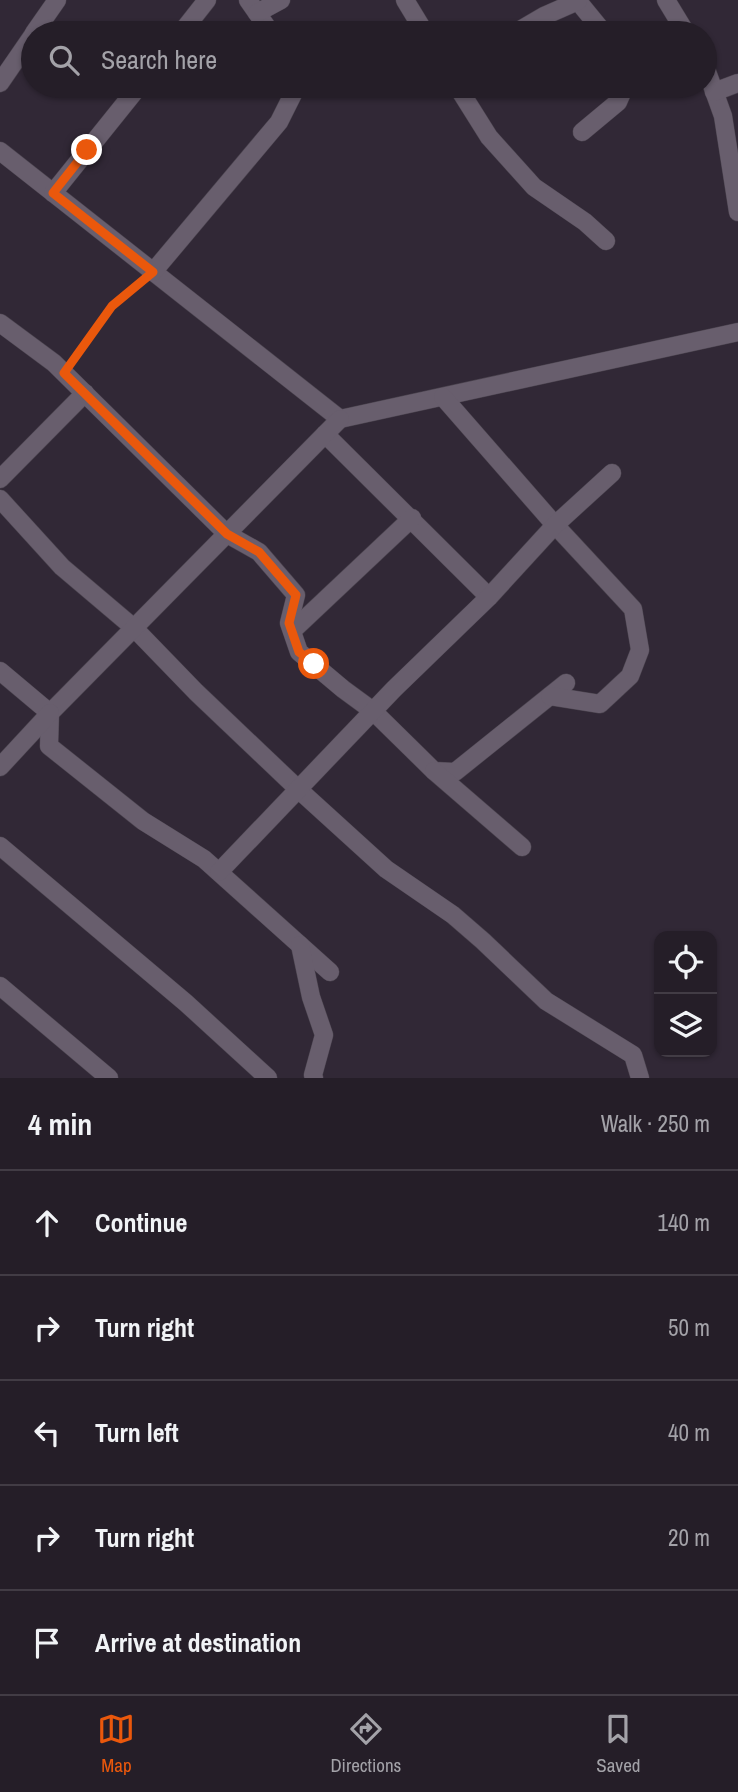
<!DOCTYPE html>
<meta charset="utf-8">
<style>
:root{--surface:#251e28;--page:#2d2730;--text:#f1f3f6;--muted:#a3a2a8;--line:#423c45;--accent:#ea580c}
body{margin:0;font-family:"Archivo Narrow",sans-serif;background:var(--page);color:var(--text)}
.controls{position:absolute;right:21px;bottom:21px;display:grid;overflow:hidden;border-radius:14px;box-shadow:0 2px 5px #0004}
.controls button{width:63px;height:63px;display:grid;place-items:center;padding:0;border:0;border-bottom:2px solid var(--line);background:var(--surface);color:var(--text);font:35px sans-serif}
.stop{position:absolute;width:21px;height:21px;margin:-16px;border:5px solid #ea580c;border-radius:50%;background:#fff}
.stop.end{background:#ea580c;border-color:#fff;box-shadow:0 2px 7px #0008}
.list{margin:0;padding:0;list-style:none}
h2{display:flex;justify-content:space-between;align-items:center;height:91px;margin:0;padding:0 28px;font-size:30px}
h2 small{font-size:23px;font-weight:400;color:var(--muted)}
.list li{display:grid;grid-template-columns:46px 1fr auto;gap:21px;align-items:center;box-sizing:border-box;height:105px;padding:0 28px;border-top:2px solid var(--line)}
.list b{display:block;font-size:26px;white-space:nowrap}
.list em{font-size:23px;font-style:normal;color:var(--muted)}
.icon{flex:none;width:38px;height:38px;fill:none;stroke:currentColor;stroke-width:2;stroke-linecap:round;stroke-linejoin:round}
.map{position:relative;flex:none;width:738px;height:1078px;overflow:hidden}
.search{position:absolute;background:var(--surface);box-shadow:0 2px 5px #0004;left:21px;right:21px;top:21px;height:77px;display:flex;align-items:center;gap:18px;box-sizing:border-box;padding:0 24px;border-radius:38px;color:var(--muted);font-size:26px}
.sheet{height:616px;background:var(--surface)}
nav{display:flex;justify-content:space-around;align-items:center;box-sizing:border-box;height:98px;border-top:2px solid var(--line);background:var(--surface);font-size:19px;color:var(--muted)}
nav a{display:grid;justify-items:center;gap:4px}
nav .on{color:var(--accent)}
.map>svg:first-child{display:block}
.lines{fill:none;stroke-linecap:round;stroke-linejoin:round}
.minor-casing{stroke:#4a434e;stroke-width:19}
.path{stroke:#918a95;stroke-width:3.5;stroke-dasharray:2 5;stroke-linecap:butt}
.minor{stroke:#685e6d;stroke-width:18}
.route{stroke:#ea580c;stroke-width:9}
</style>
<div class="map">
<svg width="738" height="1078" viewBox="0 0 738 1078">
<rect width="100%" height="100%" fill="#312836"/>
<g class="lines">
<g class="minor-casing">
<g id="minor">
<path d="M248 0 271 33"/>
<path d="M405 0 425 33"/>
<path d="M577 0 604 33"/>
<path d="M666 0 686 33"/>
<path d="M257 13 281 0"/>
<path d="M34 33 57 0"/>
<path d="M181 33 207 0"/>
<path d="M515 33 544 16 578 1"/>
<path d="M705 66 723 116 738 212"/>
<path d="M0 83 33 35"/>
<path d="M457 86 489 137 534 187 585 222 606 241"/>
<path d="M714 92 738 83"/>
<path d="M582 132 618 102 625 86"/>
<path d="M0 151 340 419 738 332"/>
<path d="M53 193 139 86"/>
<path d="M153 272 279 122 297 86"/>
<path d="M0 323 54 363 227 534 259 552 296 595 289 623 299 652 343 689 373 711 434 771 455 772 566 683"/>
<path d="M443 397 555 525 633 609 640 650 630 676 600 704 550 696"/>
<path d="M325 434 489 597"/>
<path d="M0 479 85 393"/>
<path d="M0 499 62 567 134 628 196 692 298 789 386 869 453 915 483 941 546 1001 633 1055 640 1078"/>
<path d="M292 631 412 518"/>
<path d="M0 671 50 713 340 419"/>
<path d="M50 713 49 746 143 821 204 859 330 972"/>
<path d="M0 767 50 713"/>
<path d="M434 771 522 847"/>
<path d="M0 846 186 1003 268 1078"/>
<path d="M219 872 394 689 489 597 555 525 612 473"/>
<path d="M300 945 311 997 324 1035 313 1075 314 1078"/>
<path d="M0 986 109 1078"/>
</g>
</g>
<path class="path" d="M75 358 112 306 141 282"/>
<use href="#minor" class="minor"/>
</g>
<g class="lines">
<path class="route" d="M87 150 53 193 153 272 112 306 64 373 227 534 259 552 296 595 289 623 299 652 314 664"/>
</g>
</svg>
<div class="controls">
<button><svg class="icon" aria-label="locate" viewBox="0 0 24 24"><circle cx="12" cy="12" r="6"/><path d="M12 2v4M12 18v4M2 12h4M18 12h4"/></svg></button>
<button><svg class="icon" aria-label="layers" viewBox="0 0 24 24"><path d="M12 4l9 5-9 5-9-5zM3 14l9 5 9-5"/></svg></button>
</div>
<div class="stop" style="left:314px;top:664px"></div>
<div class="stop end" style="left:87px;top:150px"></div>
<div class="search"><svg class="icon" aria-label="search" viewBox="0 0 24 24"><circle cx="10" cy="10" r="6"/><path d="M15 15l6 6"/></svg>Search here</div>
</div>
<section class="sheet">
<h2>4 min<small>Walk · 250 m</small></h2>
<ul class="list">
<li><svg class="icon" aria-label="ahead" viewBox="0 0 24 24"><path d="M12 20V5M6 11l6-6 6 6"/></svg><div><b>Continue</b></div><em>140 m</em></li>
<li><svg class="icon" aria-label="right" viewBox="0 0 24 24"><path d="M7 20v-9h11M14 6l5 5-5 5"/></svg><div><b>Turn right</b></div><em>50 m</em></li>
<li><svg class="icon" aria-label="left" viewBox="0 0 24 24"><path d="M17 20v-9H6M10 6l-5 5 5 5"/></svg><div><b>Turn left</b></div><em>40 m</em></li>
<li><svg class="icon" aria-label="right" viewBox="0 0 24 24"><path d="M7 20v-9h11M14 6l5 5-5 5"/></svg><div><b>Turn right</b></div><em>20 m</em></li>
<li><svg class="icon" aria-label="arrive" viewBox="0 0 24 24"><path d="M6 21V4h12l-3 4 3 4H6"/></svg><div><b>Arrive at destination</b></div></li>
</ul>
</section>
<nav>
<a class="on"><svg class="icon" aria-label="map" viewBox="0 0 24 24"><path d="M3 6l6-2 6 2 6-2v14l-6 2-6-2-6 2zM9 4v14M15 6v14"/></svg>Map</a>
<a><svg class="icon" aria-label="directions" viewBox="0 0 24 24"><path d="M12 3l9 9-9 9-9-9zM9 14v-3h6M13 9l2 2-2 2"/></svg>Directions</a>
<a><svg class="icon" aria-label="saved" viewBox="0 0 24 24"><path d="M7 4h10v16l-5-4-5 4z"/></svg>Saved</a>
</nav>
